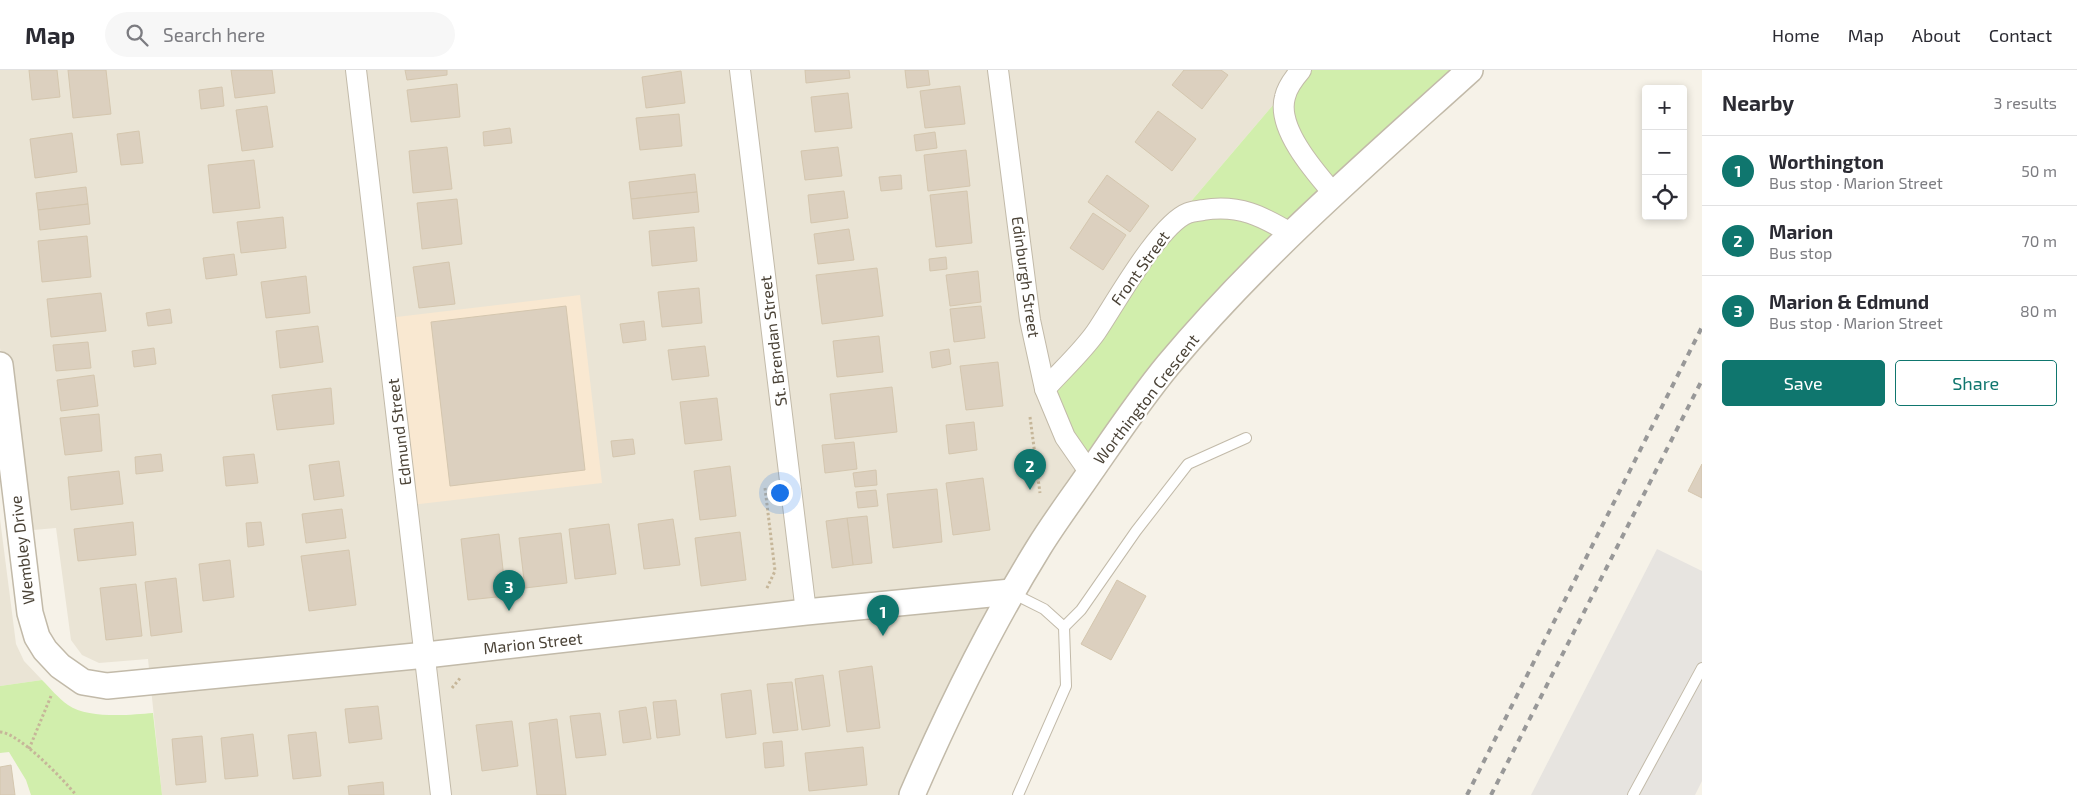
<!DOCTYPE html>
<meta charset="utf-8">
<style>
:root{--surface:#fff;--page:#f7f7f7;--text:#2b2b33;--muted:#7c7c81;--line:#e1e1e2;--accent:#0f766e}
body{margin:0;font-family:"Exo 2",sans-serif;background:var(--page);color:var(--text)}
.controls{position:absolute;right:15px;top:15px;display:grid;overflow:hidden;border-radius:5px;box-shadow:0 2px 8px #0003}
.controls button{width:45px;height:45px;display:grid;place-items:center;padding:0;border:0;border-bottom:1px solid var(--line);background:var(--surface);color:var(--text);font:25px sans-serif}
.you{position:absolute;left:779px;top:422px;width:18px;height:18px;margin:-12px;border:4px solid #fff;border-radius:50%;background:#1a73e8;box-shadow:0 0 0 8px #1a73e833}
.badge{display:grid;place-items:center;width:32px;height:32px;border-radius:50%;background:var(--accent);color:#fff;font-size:16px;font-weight:700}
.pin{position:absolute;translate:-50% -41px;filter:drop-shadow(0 1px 2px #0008)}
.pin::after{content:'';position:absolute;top:26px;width:18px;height:15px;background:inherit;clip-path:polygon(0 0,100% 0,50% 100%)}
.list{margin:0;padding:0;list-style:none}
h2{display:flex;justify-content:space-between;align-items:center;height:65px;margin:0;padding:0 20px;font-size:21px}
h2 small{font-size:16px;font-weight:400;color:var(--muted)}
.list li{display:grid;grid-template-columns:32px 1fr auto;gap:15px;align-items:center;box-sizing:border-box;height:70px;padding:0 20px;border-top:1px solid var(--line)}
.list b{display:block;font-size:19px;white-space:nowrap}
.list p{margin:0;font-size:16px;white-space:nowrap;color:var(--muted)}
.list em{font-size:16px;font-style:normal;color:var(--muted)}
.actions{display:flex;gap:10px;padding:15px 20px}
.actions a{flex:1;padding:11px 0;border:1px solid var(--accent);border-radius:5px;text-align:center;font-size:18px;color:var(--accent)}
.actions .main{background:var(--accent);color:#fff}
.icon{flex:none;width:28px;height:28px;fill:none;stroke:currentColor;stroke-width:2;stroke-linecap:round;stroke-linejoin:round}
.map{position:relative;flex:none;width:1702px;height:725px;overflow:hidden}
header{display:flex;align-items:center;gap:30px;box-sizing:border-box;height:70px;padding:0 25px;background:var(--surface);border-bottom:1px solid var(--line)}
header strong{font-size:24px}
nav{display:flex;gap:28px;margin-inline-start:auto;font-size:18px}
.search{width:350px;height:45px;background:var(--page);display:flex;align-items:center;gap:12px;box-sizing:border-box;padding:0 18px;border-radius:28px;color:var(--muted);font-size:19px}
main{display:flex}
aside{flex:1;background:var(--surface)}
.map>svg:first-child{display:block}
.residential{fill:#eae4d5}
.commercial{fill:#f9e8d1}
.green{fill:#d1eeac}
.parking{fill:#e7e4e0}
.building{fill:#dcd0bf;stroke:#d4c6ae}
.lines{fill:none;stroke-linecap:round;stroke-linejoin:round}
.service-casing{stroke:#c2baa9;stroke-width:12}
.minor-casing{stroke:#c2baa9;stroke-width:22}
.tertiary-casing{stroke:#c2baa9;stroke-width:28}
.path{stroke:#c6b699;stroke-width:3;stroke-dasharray:2.5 2.5;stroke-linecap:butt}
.service{stroke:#fff;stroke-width:10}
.minor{stroke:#fff;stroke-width:20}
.tertiary{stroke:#fff;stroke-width:25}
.rail{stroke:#989898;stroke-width:4;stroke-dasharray:6 6;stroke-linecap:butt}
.labels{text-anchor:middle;stroke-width:4.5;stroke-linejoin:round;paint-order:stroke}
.street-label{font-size:16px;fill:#4a4236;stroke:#fff}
</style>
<header>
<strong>Map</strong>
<div class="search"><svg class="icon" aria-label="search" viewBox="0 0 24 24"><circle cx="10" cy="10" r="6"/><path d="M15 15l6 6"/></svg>Search here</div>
<nav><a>Home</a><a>Map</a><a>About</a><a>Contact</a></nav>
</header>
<main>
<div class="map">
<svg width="1702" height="725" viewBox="0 0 1702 725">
<rect width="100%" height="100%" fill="#f6f2e8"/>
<g class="residential">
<path d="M0 0H1303L1176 149 1093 402 914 725H162L148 589 99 593 82 585 71 570 56 458 22 461 0 278Z"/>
<path d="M0 449 16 574 24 591 42 610 0 616Z"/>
</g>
<path class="commercial" d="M580 225 602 413 411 435 388 248Z"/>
<g class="green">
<path d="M1303 0H1474L1262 196 1093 402 1046 315 1176 149Z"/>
<path d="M42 610C50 618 58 628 68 635 88 649 130 645 153 643L162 725H31L26 710 9 682 0 683V616Z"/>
</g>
<path class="parking" d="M1657 479 1702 501V711L1695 725H1531Z"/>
<g class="building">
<path d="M29 0H57L60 27 32 30Z"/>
<path d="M68 0H106L111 44 73 48Z"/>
<path d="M231 0H272L275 23 235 28Z"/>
<path d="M405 0H447V5L407 10Z"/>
<path d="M805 0H849L850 8 806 13Z"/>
<path d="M905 0H928L930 15 907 18Z"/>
<path d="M1184 0H1221L1228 5 1202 39 1172 15Z"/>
<path d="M681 1 685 33 646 38 642 7Z"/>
<path d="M457 14 460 47 411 52 407 20Z"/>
<path d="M960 16 965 54 925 58 920 21Z"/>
<path d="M222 17 224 36 201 39 199 20Z"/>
<path d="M848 23 852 58 815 62 811 27Z"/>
<path d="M267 36 273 77 242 81 236 40Z"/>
<path d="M1158 41 1196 69 1172 101 1135 72Z"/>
<path d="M679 44 682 76 640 80 636 48Z"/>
<path d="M510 58 512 73 484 76 483 62Z"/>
<path d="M139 61 143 93 121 95 117 64Z"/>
<path d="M935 62 937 78 916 81 914 65Z"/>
<path d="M72 63 77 102 35 108 30 69Z"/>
<path d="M447 77 452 119 413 123 409 81Z"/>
<path d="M838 77 842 106 805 110 801 81Z"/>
<path d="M966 80 970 116 928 121 924 85Z"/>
<path d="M254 90 260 138 213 143 208 95Z"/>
<path d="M695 104 697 122 631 129 629 112Z"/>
<path d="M901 105 902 119 881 121 879 107Z"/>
<path d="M1107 105 1149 136 1130 162 1088 132Z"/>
<path d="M86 117 88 134 38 140 36 123Z"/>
<path d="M844 121 848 148 811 153 808 125Z"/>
<path d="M967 121 972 173 936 177 930 125Z"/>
<path d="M697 122 699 142 633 149 631 129Z"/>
<path d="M457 129 462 174 422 179 417 133Z"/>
<path d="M88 134 90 154 40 160 38 140Z"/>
<path d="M1093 143 1126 165 1103 200 1070 178Z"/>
<path d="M283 147 286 178 241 183 237 152Z"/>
<path d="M694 157 697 191 652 196 649 161Z"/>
<path d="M849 159 854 190 818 194 814 164Z"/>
<path d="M87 166 91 207 42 212 38 171Z"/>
<path d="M234 184 237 205 206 209 203 188Z"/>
<path d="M946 187 947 199 930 201 929 189Z"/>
<path d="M449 192 455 234 419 238 413 197Z"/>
<path d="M877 198 883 246 822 254 816 205Z"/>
<path d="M978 201 981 232 950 236 946 205Z"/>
<path d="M306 206 310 243 266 248 261 212Z"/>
<path d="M699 218 702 253 662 257 658 222Z"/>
<path d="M101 223 106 261 51 267 47 229Z"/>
<path d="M566 236 585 400 450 416 431 252Z"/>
<path d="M981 236 985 268 954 272 950 239Z"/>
<path d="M170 239 172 253 148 256 146 243Z"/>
<path d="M644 251 646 270 623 273 620 254Z"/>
<path d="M318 256 323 292 280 298 276 261Z"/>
<path d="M879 266 883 302 837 307 833 271Z"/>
<path d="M88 272 91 298 56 301 53 275Z"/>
<path d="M705 276 709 306 672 310 668 280Z"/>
<path d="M154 278 156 294 134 297 132 281Z"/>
<path d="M949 279 951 294 932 298 930 282Z"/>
<path d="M998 292 1003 336 966 340 960 296Z"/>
<path d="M94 305 98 336 61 341 57 310Z"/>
<path d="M892 317 897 362 835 369 830 324Z"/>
<path d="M331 318 334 354 277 360 272 325Z"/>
<path d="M717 328 722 370 685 374 680 332Z"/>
<path d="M99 344 102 381 65 385 60 348Z"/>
<path d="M974 352 977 380 949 384 946 355Z"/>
<path d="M633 369 635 384 613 387 611 371Z"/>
<path d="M854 372 857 399 825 403 822 375Z"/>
<path d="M161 384 163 401 136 404 135 387Z"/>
<path d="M254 384 258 413 226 416 223 387Z"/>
<path d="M339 391 344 426 314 430 309 395Z"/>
<path d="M1702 394V428L1688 421Z"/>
<path d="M730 396 736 446 700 450 694 401Z"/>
<path d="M876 400 877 415 855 417 853 403Z"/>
<path d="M119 401 123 434 71 440 68 407Z"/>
<path d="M983 408 990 460 953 465 946 413Z"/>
<path d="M937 419 942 472 893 478 887 424Z"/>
<path d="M876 420 878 436 858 438 856 422Z"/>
<path d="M342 439 346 468 306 473 302 444Z"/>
<path d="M867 446 872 493 853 495 847 448Z"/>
<path d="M847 448 853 495 832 498 826 451Z"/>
<path d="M673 449 680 495 644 499 638 454Z"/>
<path d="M133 452 136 485 78 491 74 459Z"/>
<path d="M261 452 264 475 248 477 246 453Z"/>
<path d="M609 454 616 504 575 509 569 459Z"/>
<path d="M740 462 746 510 701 516 695 468Z"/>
<path d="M561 463 567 513 525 518 519 468Z"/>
<path d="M499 464 506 526 468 530 461 469Z"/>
<path d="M349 480 356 535 309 541 301 486Z"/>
<path d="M230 490 234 527 203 531 199 494Z"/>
<path d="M176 508 182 562 151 566 145 512Z"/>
<path d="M1117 510 1146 526 1111 590 1081 574Z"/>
<path d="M136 514 142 566 106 570 100 518Z"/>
<path d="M872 596 880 658 847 662 839 601Z"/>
<path d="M823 605 830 656 802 660 795 609Z"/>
<path d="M792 612 798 660 773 663 767 614Z"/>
<path d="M751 620 756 664 726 668 721 624Z"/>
<path d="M676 630 680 665 657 668 653 632Z"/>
<path d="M378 636 382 669 349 673 345 639Z"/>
<path d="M646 637 651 669 623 673 619 641Z"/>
<path d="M600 643 606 685 576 688 570 646Z"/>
<path d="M557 649 566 725H537L529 653Z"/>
<path d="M512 651 518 696 482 701 476 655Z"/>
<path d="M316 662 321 706 293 709 288 665Z"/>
<path d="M253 664 258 706 225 709 221 668Z"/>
<path d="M202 666 206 712 176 715 172 669Z"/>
<path d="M782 671 784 696 765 698 763 673Z"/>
<path d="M863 677 867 715 809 721 805 683Z"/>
<path d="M11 695 15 725H0V697Z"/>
<path d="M383 712 384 725H349L348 716Z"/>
</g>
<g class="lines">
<g class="service-casing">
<g id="service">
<path d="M1012 523 1044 539 1064 557 1066 616 1018 725"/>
<path d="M1064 557 1081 540 1136 461 1188 394 1246 368"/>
<path d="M1633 725 1702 598"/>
</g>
</g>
<g class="minor-casing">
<g id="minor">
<path d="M356 0 441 725"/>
<path d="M740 0 806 542"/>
<path d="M998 0 1030 250 1045 319 1065 367 1090 403"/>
<path d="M1301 0C1295 7 1287 17 1285 27 1276 58 1315 102 1334 124"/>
<path d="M1045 319C1062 300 1082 282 1096 262 1115 234 1159 154 1188 143 1193 141 1199 141 1203 140 1239 134 1262 146 1292 164"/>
</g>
</g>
<g class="tertiary-casing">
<g id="tertiary">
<path d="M0 295 30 543 37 567 45 580 60 596 83 612 107 616 426 585 806 542 1011 522"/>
<path d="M912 725C949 640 990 556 1039 477 1055 451 1074 426 1091 401 1116 365 1140 329 1168 295 1258 187 1366 94 1470 0"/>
</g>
</g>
<g class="path">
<path d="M1030 347 1040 423"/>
<path d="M765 418 775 501 766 520"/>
<path d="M452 618 461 607"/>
<path d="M0 662C18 662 64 710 76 725"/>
<path d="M29 679 51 626"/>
</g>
<use href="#service" class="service"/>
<use href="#minor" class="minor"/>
<use href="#tertiary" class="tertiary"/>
<g class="rail">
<path d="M1467 725 1702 257"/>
<path d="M1491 725 1702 310"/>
</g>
</g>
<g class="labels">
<g class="street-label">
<text transform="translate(1140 198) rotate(-54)" y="6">Front Street</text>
<text transform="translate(1026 207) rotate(82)" y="6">Edinburgh Street</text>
<text transform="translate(773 271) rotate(-97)" y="6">St. Brendan Street</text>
<text transform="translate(1146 329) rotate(-52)" y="6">Worthington Crescent</text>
<text transform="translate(399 362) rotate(-97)" y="6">Edmund Street</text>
<text transform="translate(22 480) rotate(-97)" y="6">Wembley Drive</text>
<text transform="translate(533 573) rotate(-6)" y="6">Marion Street</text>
</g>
</g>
</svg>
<div class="controls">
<button>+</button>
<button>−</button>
<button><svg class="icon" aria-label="locate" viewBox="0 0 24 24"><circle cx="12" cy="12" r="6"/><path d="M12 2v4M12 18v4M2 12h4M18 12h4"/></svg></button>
</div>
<div class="you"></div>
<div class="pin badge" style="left:883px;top:566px">1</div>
<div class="pin badge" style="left:1030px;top:420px">2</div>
<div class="pin badge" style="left:509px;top:541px">3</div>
</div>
<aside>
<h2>Nearby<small>3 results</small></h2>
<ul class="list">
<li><span class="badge">1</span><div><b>Worthington</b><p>Bus stop · Marion Street</p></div><em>50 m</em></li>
<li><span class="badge">2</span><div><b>Marion</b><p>Bus stop</p></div><em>70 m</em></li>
<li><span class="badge">3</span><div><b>Marion &amp; Edmund</b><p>Bus stop · Marion Street</p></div><em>80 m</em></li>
</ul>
<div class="actions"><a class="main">Save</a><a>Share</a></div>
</aside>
</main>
